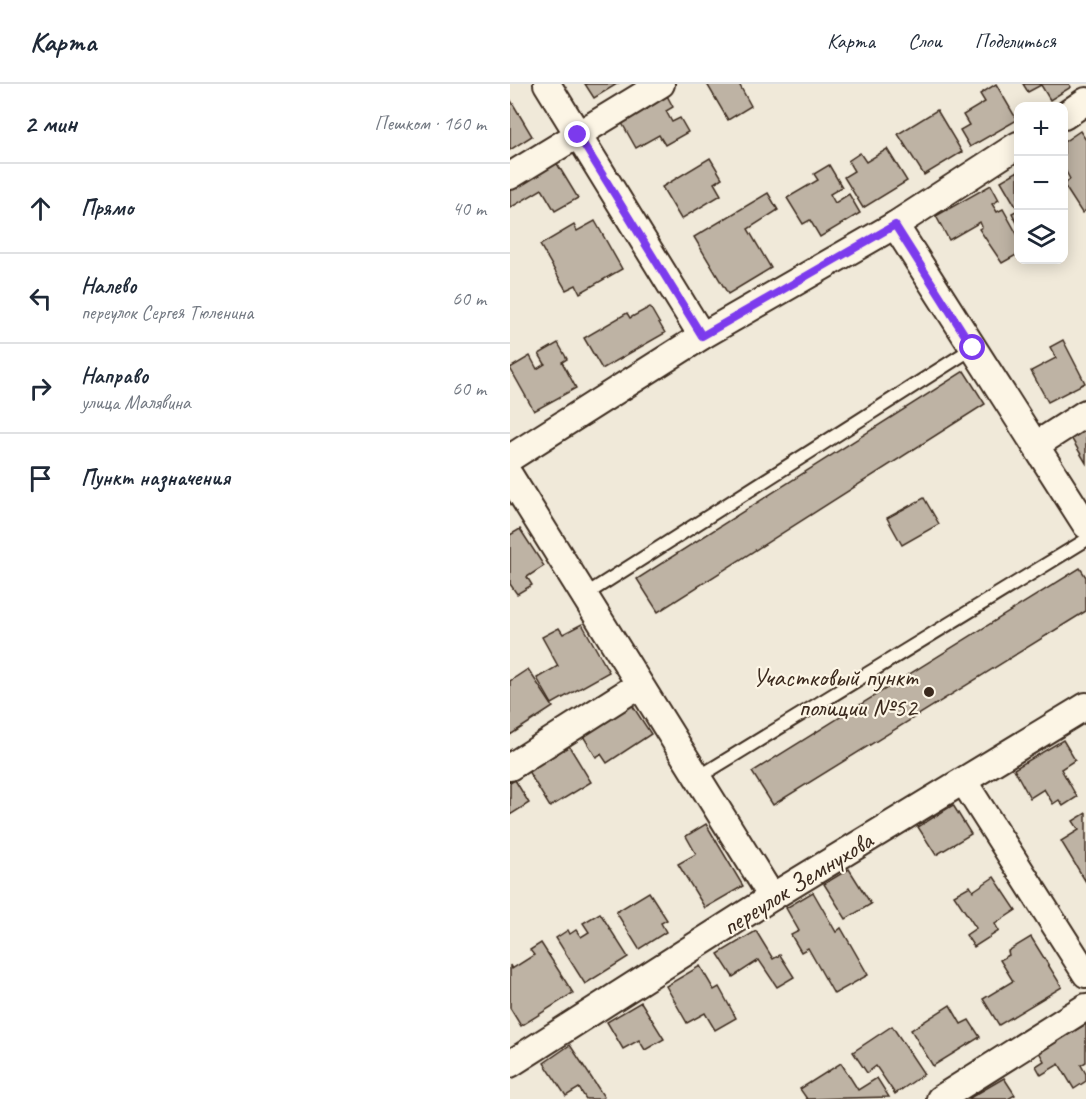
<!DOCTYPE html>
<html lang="ru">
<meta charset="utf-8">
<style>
:root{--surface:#fff;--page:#f6f6f7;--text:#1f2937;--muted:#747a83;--line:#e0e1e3}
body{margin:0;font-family:Caveat,sans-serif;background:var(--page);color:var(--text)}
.controls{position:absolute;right:18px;top:18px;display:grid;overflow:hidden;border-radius:12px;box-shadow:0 3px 15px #0003}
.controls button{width:54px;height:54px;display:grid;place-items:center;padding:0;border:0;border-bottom:2px solid var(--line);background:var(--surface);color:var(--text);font:30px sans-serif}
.stop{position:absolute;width:18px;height:18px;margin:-14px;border:4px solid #7c3aed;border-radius:50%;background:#fff}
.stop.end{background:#7c3aed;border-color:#fff;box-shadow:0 2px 6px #0008}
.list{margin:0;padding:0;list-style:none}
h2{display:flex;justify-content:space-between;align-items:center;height:78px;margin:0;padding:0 24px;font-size:26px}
h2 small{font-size:20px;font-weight:400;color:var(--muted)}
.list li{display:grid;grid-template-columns:39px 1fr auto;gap:18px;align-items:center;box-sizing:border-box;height:90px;padding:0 24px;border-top:2px solid var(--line)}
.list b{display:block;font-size:22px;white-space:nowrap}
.list p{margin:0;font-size:20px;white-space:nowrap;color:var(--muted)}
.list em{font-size:20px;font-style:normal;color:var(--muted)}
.icon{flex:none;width:33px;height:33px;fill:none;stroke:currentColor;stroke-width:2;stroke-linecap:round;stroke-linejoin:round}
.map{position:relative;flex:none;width:576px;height:1015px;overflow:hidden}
header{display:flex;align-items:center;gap:36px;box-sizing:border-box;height:84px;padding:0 30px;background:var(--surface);border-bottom:2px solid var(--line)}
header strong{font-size:28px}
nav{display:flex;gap:33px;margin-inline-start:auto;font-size:21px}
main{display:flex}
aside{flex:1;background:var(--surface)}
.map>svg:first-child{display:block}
.building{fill:#beb3a4;stroke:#3b2a1e;stroke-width:1.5}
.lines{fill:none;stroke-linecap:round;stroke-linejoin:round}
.service-casing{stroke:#3b2a1e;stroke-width:16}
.minor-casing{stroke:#3b2a1e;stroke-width:30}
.service{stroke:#fcf5e5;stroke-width:12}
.minor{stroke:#fcf5e5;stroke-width:26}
.route{stroke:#7c3aed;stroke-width:8}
.poi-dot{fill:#3b2a1e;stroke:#fcf5e5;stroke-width:2}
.labels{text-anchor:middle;stroke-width:4.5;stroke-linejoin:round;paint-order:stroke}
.poi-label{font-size:26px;fill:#3b2a1e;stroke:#fcf5e5;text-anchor:end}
.street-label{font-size:26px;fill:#3b2a1e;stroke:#fcf5e5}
</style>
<header>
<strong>Карта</strong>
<nav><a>Карта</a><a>Слои</a><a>Поделиться</a></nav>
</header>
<main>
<aside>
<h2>2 мин<small>Пешком · 160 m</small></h2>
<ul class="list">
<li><svg class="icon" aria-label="ahead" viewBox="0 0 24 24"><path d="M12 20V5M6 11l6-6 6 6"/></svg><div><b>Прямо</b></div><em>40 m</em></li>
<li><svg class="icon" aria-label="left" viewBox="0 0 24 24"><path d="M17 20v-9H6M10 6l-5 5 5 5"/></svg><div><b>Налево</b><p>переулок Сергея Тюленина</p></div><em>60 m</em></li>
<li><svg class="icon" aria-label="right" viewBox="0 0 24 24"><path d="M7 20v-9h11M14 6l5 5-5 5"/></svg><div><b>Направо</b><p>улица Малявина</p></div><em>60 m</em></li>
<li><svg class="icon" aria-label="arrive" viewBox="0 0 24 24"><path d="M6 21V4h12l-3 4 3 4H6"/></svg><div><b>Пункт назначения</b></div></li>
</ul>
</aside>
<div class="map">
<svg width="576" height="1015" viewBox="0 0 576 1015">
<rect width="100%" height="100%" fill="#f0e9d9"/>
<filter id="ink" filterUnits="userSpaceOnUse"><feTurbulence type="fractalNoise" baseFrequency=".0167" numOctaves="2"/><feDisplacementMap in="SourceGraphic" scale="12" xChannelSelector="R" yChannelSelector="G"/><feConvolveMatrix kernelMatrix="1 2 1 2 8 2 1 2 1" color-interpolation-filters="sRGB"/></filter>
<g filter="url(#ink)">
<g class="building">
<path d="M75 0H107L84 14Z"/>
<path d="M197 0H229L241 22 218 36Z"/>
<path d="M486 0 507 36 460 63 450 46 459 41 453 31 475 18 470 10Z"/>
<path d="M513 0H559L561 3 540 16 531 1 518 8Z"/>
<path d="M154 6 163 23 156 27 162 38 170 34 178 48 155 61 149 51 126 64 108 32Z"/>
<path d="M0 15 22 52 0 66Z"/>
<path d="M427 26 452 68 414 91 388 50Z"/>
<path d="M570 47 576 56V126L572 129 554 101 560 95 554 84V58Z"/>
<path d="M377 65 397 97 353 124 334 93 344 87 338 77 350 69 356 78Z"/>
<path d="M43 73 68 114 45 127 32 105 0 124V98Z"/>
<path d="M200 74 212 94 204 99 211 111 171 135 152 103Z"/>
<path d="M319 81 332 103 320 110 325 119 339 110 350 129 310 153 300 136 293 140 277 114 308 96 304 90Z"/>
<path d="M508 87V141L502 129 508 126 491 97Z"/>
<path d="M481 101 489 116 482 120 487 128 493 125 508 152V170L492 179 469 145 472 143 470 138 439 156 426 132Z"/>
<path d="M258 109 268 126 238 145 261 184 218 210 184 153Z"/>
<path d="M85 137 112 185 70 209 66 201 56 206 30 161 64 141 67 147Z"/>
<path d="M140 223 155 249 92 285 74 254 117 229 120 234Z"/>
<path d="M553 256 575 299 538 318 521 287 546 274 540 263Z"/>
<path d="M48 259 57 275 52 278 66 304 24 327 0 284 20 272 27 285 35 280 29 270Z"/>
<path d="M454 287 475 320 148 528 127 495Z"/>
<path d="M576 343V379L560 352Z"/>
<path d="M414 414 429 440 392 461 377 434Z"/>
<path d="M10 445 34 482 17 493 22 501 7 510 0 500V451Z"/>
<path d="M570 484 576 493V527L263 721 242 688Z"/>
<path d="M72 540 99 588 42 620 27 594 48 582 32 553 49 544 53 550Z"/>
<path d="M18 585 43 623 0 651V597Z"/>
<path d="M122 621 141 650 97 679 91 670 86 673 73 652Z"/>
<path d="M553 656 565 676 551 685 567 713 553 722 549 716 543 720 534 705 520 714 504 685Z"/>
<path d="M59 662 81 698 40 723 18 687Z"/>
<path d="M5 696 19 719 0 731V699Z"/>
<path d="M443 721 461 750 426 771 408 743Z"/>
<path d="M576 729V798L551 757 569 746 563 737Z"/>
<path d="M196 740 233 802 195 824 168 780 186 770 176 752Z"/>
<path d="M339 785 361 820 336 835 314 800Z"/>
<path d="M484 793 506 826 485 840 489 847 464 863 456 851 466 844 444 811 460 802 463 807Z"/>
<path d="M139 808 157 836 151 839 156 848 129 865 106 828Z"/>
<path d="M303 808 326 848 331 844 358 891 324 910 298 864 291 868 281 851 289 847 276 824Z"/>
<path d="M90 829 118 873 75 900 46 854 58 846 60 850 66 846 71 853 79 848 73 839Z"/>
<path d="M246 847 263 875 270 871 284 893 267 903 249 876 223 893 208 870Z"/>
<path d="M521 853 552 903 489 941 473 915 503 897 490 876 499 871 498 867Z"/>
<path d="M31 859 63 909 11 942 0 924V881L2 885 24 871 20 866Z"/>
<path d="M190 882 204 906 209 903 226 934 205 946 195 929 177 939 156 902Z"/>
<path d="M131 918 154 955 135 966 129 956 113 965 97 938Z"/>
<path d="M440 921 451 940 459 936 470 953 423 982 401 946Z"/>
<path d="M576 940V978L571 981 576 990V997L564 1005 549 980 531 991 526 982 534 977 529 968Z"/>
<path d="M382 942 414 990 385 1010 366 982 357 989 343 968Z"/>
<path d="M60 961 94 1013 91 1015H76L69 1004 56 1012 34 979Z"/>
<path d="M331 979 348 1006 367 994 379 1013 297 1015 290 1005Z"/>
<path d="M494 994 505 1011 498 1015H458Z"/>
</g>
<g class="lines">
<g class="service-casing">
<g id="service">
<path d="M75 511 463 264"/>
<path d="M187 694 576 456"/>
</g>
</g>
<g class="minor-casing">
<g id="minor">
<path d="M37 0 192 252"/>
<path d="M554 32 576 17"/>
<path d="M0 92 151 0"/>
<path d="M385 141 576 441"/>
<path d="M526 361 576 329"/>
<path d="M0 374 192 252 385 141 508 61"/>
<path d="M0 392 262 813"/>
<path d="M0 683 129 601"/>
<path d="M454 698 576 890"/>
<path d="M0 980 262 813 576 622"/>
<path d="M430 1015 576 923"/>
</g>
</g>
<use href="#service" class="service"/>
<use href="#minor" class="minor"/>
</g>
</g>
<g class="lines" filter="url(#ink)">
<path class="route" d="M68 51 192 252 385 141 463 264"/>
</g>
<circle class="poi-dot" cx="419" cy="608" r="6"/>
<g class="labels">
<g class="poi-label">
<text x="407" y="602">Участковый пункт<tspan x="407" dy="30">полиции №52</tspan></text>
</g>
<g class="street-label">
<text transform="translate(287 799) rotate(-32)" y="9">переулок Земнухова</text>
</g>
</g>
</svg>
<div class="controls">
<button>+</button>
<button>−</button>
<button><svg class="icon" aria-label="layers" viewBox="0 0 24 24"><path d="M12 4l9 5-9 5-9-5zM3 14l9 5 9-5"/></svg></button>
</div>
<div class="stop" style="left:463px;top:264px"></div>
<div class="stop end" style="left:68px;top:51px"></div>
</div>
</main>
